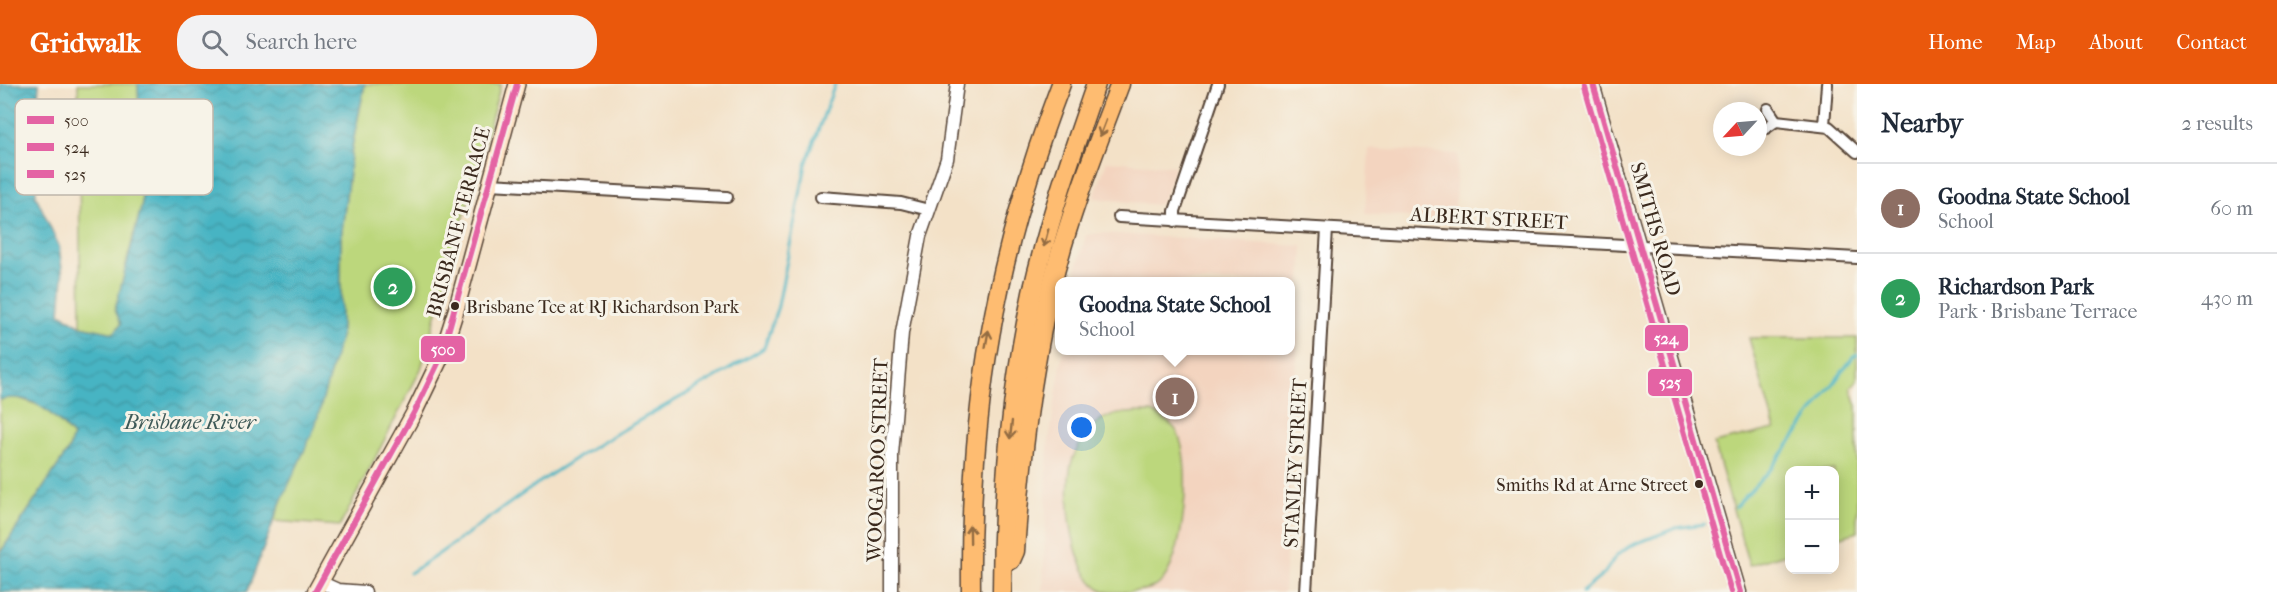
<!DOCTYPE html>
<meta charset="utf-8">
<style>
:root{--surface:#fff;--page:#f2f2f3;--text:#1f2937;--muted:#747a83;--line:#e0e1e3;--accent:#ea580c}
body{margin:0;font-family:"IM FELL French Canon",serif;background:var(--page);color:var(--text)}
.controls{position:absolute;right:18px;bottom:18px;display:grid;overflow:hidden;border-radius:12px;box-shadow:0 3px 15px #0003}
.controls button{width:54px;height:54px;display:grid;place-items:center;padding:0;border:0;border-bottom:2px solid var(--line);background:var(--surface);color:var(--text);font:30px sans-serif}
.compass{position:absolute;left:1713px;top:18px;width:54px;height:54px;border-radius:50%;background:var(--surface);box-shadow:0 3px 15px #0003;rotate:244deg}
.you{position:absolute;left:1082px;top:344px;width:21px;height:21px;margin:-15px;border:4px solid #fff;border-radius:50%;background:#1a73e8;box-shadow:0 0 0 9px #1a73e833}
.badge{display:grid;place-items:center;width:39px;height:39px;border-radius:50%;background:var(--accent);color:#fff;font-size:20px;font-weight:700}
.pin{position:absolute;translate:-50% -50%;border:3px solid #fff;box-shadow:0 2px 6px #0006}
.popup{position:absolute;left:1055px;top:193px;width:240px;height:78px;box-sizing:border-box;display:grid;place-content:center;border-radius:12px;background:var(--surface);filter:drop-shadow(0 2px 4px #0005);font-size:20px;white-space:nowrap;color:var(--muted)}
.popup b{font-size:22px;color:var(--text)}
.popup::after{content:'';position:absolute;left:50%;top:100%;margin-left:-12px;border:12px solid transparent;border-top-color:var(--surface)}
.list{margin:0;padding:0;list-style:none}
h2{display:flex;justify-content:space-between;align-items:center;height:78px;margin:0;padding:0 24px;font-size:26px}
h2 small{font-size:20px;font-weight:400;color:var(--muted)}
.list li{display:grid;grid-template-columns:39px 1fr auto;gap:18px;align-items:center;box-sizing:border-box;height:90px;padding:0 24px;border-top:2px solid var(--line)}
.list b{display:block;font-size:22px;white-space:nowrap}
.list p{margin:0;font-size:20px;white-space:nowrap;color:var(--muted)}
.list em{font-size:20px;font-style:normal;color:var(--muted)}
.icon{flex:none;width:33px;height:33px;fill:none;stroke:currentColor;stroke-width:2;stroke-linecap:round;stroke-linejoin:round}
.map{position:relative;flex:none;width:1857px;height:508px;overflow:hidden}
header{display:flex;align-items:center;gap:36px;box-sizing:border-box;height:84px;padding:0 30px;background:var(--accent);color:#fff}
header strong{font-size:28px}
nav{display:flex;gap:33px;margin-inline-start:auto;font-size:21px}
.search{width:420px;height:54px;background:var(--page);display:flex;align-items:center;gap:15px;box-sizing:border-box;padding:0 21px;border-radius:24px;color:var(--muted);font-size:22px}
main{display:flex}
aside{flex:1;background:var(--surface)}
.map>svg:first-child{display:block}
.built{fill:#f3d4bf}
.park{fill:#bcd77c;stroke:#7c804d;stroke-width:1.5}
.water{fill:url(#water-waves);stroke:#416f70;stroke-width:1.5}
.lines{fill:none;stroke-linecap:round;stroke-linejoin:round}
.stream{stroke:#47b4c3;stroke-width:3}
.minor-casing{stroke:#574537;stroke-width:14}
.tertiary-casing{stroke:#574537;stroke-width:15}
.secondary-casing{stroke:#574537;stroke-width:18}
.motorway-casing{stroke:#574537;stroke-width:21}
.minor{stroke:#fff;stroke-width:10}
.tertiary{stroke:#fff;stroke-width:12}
.secondary{stroke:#ffe4c6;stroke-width:15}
.motorway{stroke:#febc71;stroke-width:18}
.bus-1-casing{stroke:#f7f3e8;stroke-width:10}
.bus-2-casing{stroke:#f7f3e8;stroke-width:10}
.bus-3-casing{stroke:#f7f3e8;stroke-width:10}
.bus-1{stroke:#e463a4;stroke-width:6}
.bus-2{stroke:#e463a4;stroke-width:6}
.bus-3{stroke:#e463a4;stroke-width:6}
.oneway{stroke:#936c43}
.bus-dot{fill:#3b2a1e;stroke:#f7f3e8;stroke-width:2}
.labels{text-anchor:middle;stroke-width:6;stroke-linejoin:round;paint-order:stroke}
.bus-label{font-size:18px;fill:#3b2a1e;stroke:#f7f3e8;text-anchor:start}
.street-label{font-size:20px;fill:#3b2a1e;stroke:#f7f3e8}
.water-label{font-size:21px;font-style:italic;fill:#3f5a58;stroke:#f7f3e8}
.key{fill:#f7f3e8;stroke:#bfb7ab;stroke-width:1.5}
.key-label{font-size:16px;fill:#3b2a1e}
.line-badge{stroke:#f7f3e8;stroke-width:2}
.badge-label{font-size:16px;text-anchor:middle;font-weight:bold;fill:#fff}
</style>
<header>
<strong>Gridwalk</strong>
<div class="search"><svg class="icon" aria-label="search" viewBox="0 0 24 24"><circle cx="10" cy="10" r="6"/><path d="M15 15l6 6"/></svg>Search here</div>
<nav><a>Home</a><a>Map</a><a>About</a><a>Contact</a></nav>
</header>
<main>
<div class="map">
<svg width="1857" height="508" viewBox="0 0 1857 508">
<defs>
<pattern id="water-waves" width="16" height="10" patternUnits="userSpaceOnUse" patternTransform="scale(1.5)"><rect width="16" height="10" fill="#47b4c3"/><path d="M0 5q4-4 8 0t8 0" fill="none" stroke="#3c939e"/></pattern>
</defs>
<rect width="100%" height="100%" fill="#f7f3e8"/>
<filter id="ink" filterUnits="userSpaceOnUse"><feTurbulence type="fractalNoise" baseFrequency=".0167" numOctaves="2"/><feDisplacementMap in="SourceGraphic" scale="12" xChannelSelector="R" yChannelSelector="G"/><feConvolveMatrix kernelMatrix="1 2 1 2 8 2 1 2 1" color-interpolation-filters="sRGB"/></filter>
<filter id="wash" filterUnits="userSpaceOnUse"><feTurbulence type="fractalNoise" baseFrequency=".008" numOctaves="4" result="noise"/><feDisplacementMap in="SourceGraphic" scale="24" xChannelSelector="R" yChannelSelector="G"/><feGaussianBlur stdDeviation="1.35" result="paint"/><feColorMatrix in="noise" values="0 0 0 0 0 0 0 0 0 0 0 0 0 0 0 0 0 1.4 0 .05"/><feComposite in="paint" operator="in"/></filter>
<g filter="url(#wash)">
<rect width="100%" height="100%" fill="#f3e1c7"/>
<g class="built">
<path d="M1369 65 1458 70 1454 136 1365 130Z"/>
<path d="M1107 77 1175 82 1163 117 1158 121 1094 114Z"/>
<path d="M1101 149 1303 162 1284 508H1043L1048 362 1063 267 1290 266V198L1073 197 1086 151Z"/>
</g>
<g class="park">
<path d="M78 0H138L142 120 126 181 121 240 114 249 81 242Z"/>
<path d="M365 0H501L421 285 340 442 274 437 341 251V155L352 63Z"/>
<path d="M1749 254H1857V297L1851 303 1857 322V448L1835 455 1834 386H1790L1789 469 1749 481 1714 359 1775 345Z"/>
<path d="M13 312 46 324 73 352 69 365 0 469V316Z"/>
<path d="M1152 328C1161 333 1172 339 1177 348 1193 378 1185 479 1158 501 1146 508 1124 508 1109 508 1070 501 1062 403 1073 374 1078 361 1088 345 1099 337 1113 328 1136 328 1152 328Z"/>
</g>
<path class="water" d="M0 0H39L34 63 36 112 59 162 63 193 60 229 81 242 114 249 121 240 115 226 142 120 138 0H365L352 63 341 155V251L315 343 280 420 247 508H0V469L69 365 73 352C54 331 31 307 0 316Z"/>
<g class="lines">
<g class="stream">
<path d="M1735 423 1771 385 1853 273 1857 271"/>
<path d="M410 489C464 455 513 414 567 380 631 338 700 305 764 264L778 222 806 80 835 0"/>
<path d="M1582 508 1604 490 1616 472 1630 462 1676 444 1704 440"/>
</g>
</g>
</g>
<g filter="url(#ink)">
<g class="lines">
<g class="minor-casing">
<g id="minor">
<path d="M1776 37 1829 43 1857 68"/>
<path d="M1824 41 1827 0"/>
<path d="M1766 44 1776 37 1768 25"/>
<path d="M489 100 727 113"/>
<path d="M821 113 901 119 929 126"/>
<path d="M1119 133 1857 174"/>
<path d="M1175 137V127L1218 0"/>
<path d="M1306 508 1327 145"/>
</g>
</g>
<g class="tertiary-casing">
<g id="tertiary">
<path d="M1593 0 1740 508"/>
<path d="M320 498 338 506 365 508"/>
<path d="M892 508V371L902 249 920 152 947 75 957 0"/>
</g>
</g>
<g class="secondary-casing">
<path id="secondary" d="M315 508 415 327 441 273 456 226 517 0"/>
</g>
<g class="motorway-casing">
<g id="motorway">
<path d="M1011 476 1015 467C1021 379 1030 294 1050 208 1067 137 1094 69 1120 0"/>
<path d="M971 508C969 323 995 173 1061 0"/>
<path d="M1002 508C1002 408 1011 307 1032 209 1048 138 1072 69 1096 0"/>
</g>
</g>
<use href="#minor" class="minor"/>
<use href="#tertiary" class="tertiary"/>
<use href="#secondary" class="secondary"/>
<use href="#motorway" class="motorway"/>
<g class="bus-1-casing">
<path id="bus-1" d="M315 508 415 327 441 273 517 0"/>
</g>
<g class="bus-2-casing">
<path id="bus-2" d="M1593 0 1740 508"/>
</g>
<g class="bus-3-casing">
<path id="bus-3" d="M1584 3 1731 508"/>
</g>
<use href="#bus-1" class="bus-1"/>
<use href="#bus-2" class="bus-2"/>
<use href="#bus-3" class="bus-3"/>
</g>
<defs><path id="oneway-shaft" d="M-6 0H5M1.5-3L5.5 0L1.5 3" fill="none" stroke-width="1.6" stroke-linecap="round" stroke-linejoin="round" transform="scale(1.5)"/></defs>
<g class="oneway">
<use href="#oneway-shaft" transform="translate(1103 44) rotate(111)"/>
<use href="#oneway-shaft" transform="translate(1046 154) rotate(105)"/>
<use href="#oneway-shaft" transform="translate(987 255) rotate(-80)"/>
<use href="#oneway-shaft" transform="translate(1011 346) rotate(96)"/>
<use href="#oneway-shaft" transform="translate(970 450) rotate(-91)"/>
</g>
</g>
<g class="bus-dot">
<circle cx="455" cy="222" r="5"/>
<circle cx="1699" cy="400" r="5"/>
</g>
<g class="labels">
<g class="bus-label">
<text x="466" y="229">Brisbane Tce at RJ Richardson Park</text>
<text x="1688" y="407" text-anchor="end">Smiths Rd at Arne Street</text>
</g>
<g class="street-label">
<text transform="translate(1489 134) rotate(3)" y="7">ALBERT STREET</text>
<text transform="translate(458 138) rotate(-75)" y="7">BRISBANE TERRACE</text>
<text transform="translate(1656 145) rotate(74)" y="7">SMITHS ROAD</text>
<text transform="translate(877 376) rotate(-88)" y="7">WOOGAROO STREET</text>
<text transform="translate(1295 379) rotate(-87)" y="7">STANLEY STREET</text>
</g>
<g class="water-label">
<text x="190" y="345">Brisbane River</text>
</g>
</g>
<rect x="15" y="15" width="198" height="96" rx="9" class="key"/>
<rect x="27" y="32" width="27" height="8" fill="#e463a4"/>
<rect x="27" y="59" width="27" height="8" fill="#e463a4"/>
<rect x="27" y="86" width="27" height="8" fill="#e463a4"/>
<g class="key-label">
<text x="64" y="42">500</text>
<text x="64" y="69">524</text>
<text x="64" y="96">525</text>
</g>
<g class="line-badge">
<rect x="1644" y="240" width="45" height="28" rx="6" fill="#e463a4"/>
<rect x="420" y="251" width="46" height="28" rx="6" fill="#e463a4"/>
<rect x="1647" y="284" width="46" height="29" rx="6" fill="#e463a4"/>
</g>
<g class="badge-label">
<text x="1666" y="260">524</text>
<text x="443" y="271">500</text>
<text x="1670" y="304">525</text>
</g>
</svg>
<div class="controls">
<button>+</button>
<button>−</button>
</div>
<svg class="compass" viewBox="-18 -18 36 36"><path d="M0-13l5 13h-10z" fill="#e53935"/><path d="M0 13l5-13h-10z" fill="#747a83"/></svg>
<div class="you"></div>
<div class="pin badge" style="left:1175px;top:313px;background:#8d6e63">1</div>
<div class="popup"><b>Goodna State School</b>School</div>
<div class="pin badge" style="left:393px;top:203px;background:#2e9e5b">2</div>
</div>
<aside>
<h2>Nearby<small>2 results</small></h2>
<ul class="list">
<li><span class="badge" style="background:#8d6e63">1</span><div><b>Goodna State School</b><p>School</p></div><em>60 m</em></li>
<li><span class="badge" style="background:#2e9e5b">2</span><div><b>Richardson Park</b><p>Park · Brisbane Terrace</p></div><em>430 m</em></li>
</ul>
</aside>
</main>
